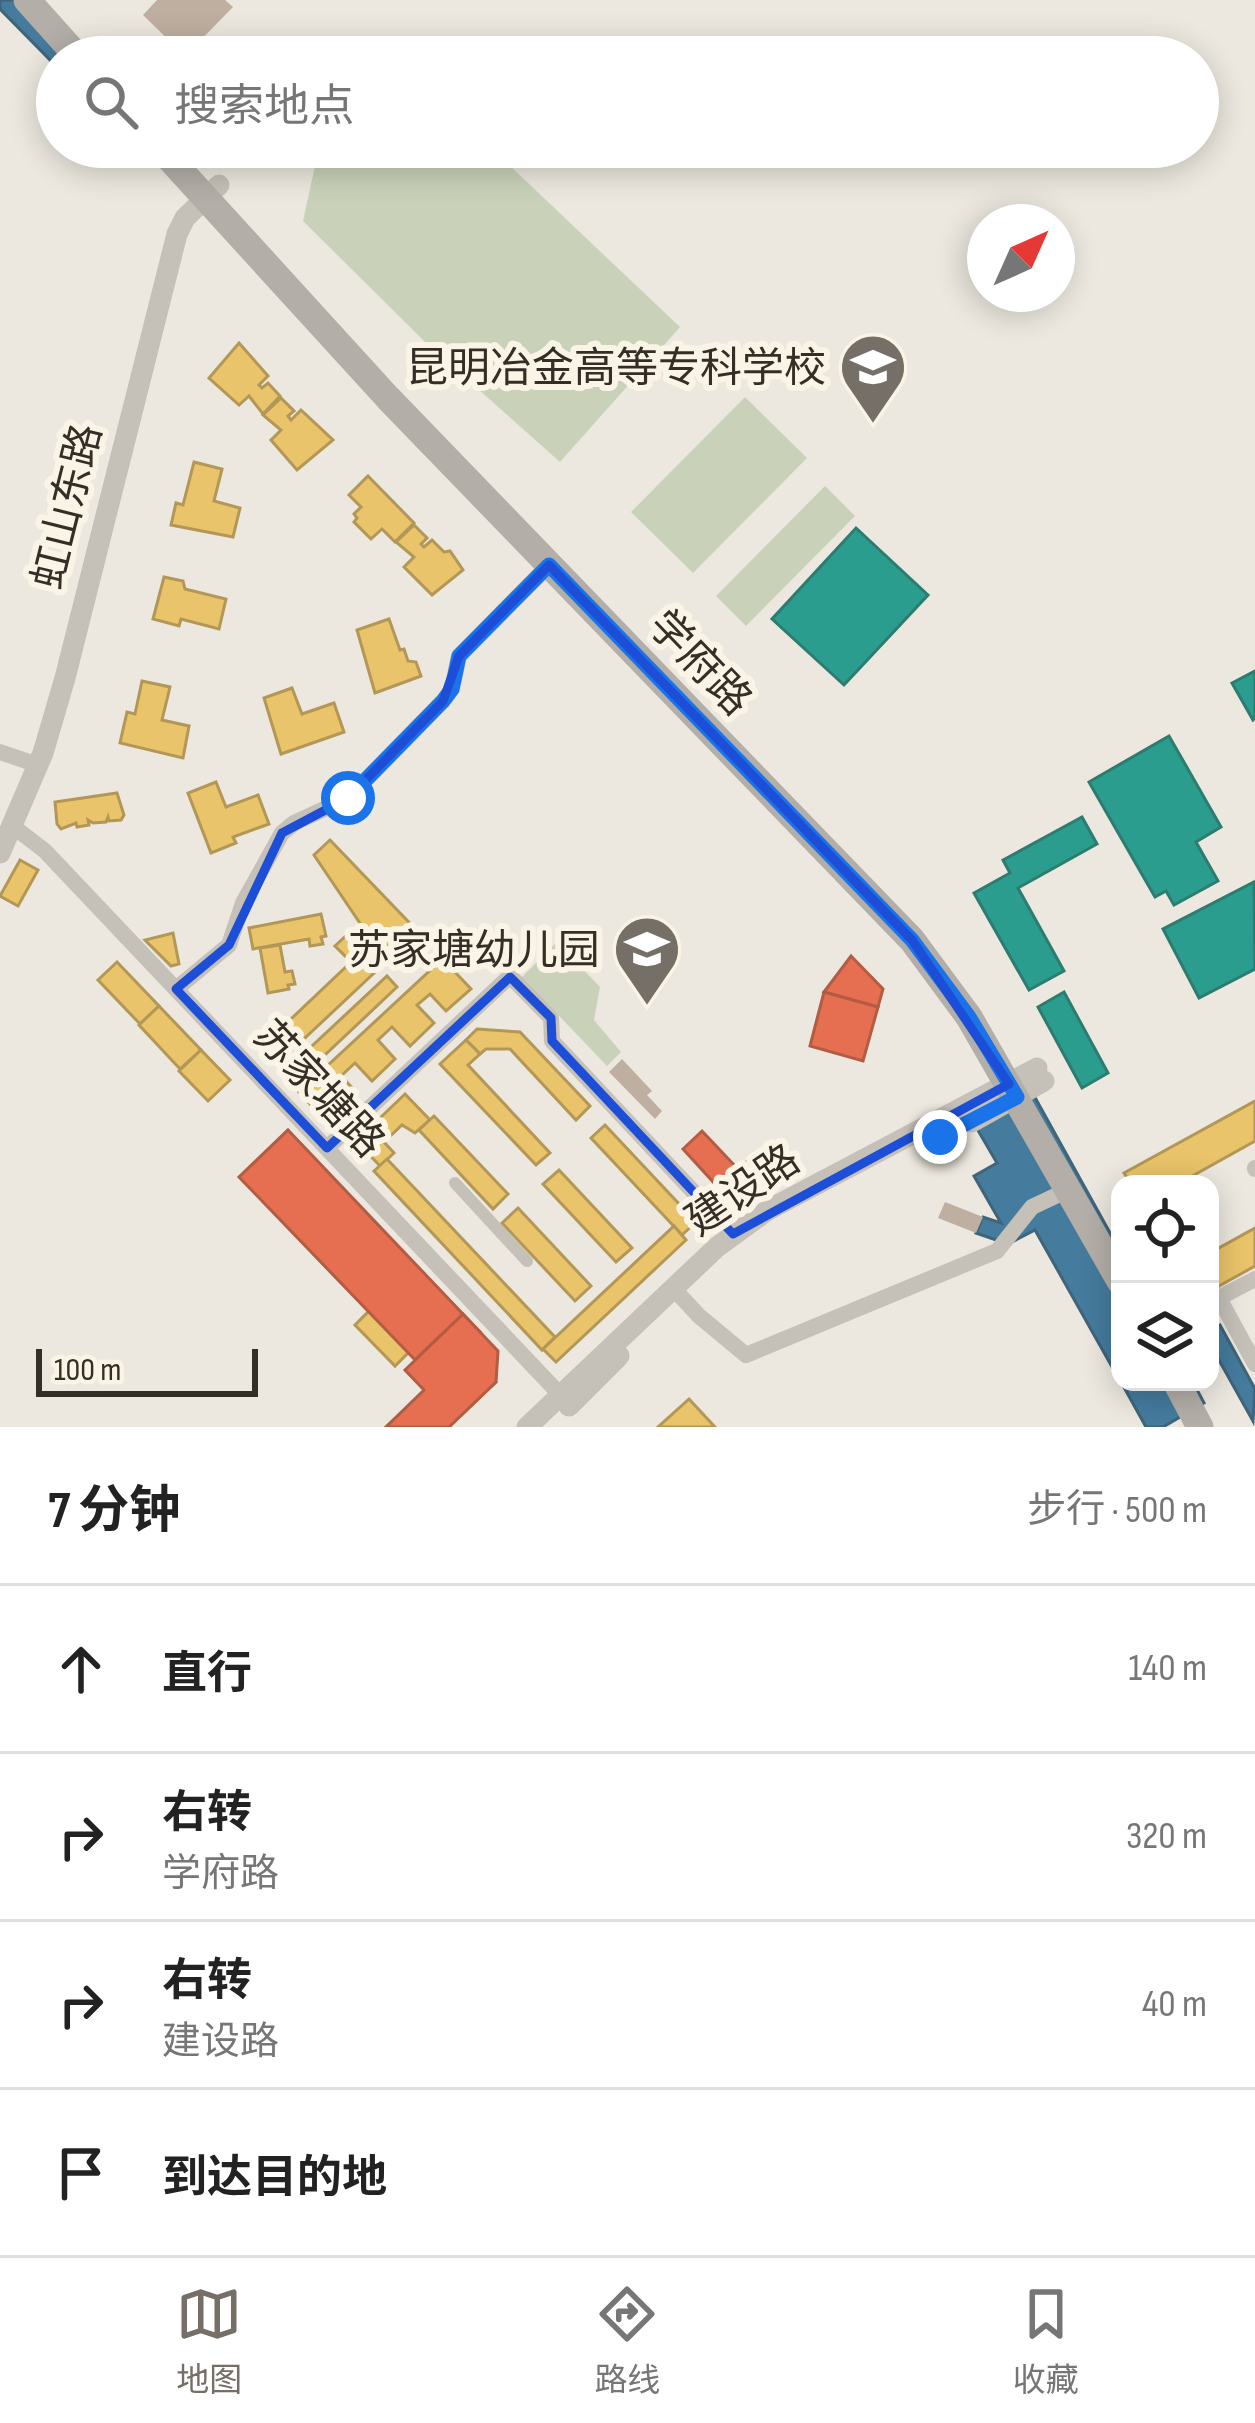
<!DOCTYPE html>
<html lang="zh">
<meta charset="utf-8">
<style>
:root{--surface:#fff;--page:#f6f6f6;--text:#222;--muted:#767676;--line:#e0e0e0;--accent:#756f67}
body{margin:0;font-family:"Sofia Sans Condensed","Noto Sans SC",sans-serif;background:var(--page);color:var(--text)}
.controls{position:absolute;right:36px;bottom:36px;display:grid;overflow:hidden;border-radius:24px;box-shadow:0 6px 30px #0003}
.controls button{width:108px;height:108px;display:grid;place-items:center;padding:0;border:0;border-bottom:3px solid var(--line);background:var(--surface);color:var(--text);font:60px sans-serif}
.compass{position:absolute;left:967px;top:204px;width:108px;height:108px;border-radius:50%;background:var(--surface);box-shadow:0 6px 30px #0003;rotate:45deg}
.scale{position:absolute;left:36px;bottom:30px;width:222px;box-sizing:border-box;padding-left:12px;border:6px solid #352e27;border-top:0;font-size:33px;line-height:42px;white-space:nowrap;color:#352e27;-webkit-text-stroke:9px #f9f4e6;paint-order:stroke}
.stop{position:absolute;width:36px;height:36px;margin:-27px;border:9px solid #1a73e8;border-radius:50%;background:#fff}
.stop.end{background:#1a73e8;border-color:#fff;box-shadow:0 3px 12px #0008}
.list{margin:0;padding:0;list-style:none}
h2{display:flex;justify-content:space-between;align-items:center;height:156px;margin:0;padding:0 48px;font-size:51px}
h2 small{font-size:39px;font-weight:400;color:var(--muted)}
.list li{display:grid;grid-template-columns:78px 1fr auto;gap:36px;align-items:center;box-sizing:border-box;height:168px;padding:0 48px;border-top:3px solid var(--line)}
.list b{display:block;font-size:45px;white-space:nowrap}
.list p{margin:0;font-size:39px;white-space:nowrap;color:var(--muted)}
.list em{font-size:39px;font-style:normal;color:var(--muted)}
.icon{flex:none;width:66px;height:66px;fill:none;stroke:currentColor;stroke-width:2;stroke-linecap:round;stroke-linejoin:round}
.map{position:relative;flex:none;width:1255px;height:1427px;overflow:hidden}
.search{position:absolute;background:var(--surface);box-shadow:0 6px 30px #0003;left:36px;right:36px;top:36px;height:132px;display:flex;align-items:center;gap:30px;box-sizing:border-box;padding:0 42px;border-radius:66px;color:var(--muted);font-size:45px}
.sheet{height:828px;background:var(--surface)}
nav{display:flex;justify-content:space-around;align-items:center;box-sizing:border-box;height:168px;border-top:3px solid var(--line);background:var(--surface);font-size:33px;color:var(--muted)}
nav a{display:grid;justify-items:center;gap:6px}
nav .on{color:var(--accent)}
.map>svg:first-child{display:block}
.green{fill:#c9d2b9}
.homes{fill:#e9c46a;stroke:#b39756;stroke-width:3}
.shops{fill:#e76f51;stroke:#b25c44;stroke-width:3}
.schools{fill:#2a9d8f;stroke:#2d7c70;stroke-width:3}
.public{fill:#457b9d;stroke:#40647a;stroke-width:3}
.building{fill:#bfafa1}
.lines{fill:none;stroke-linecap:round;stroke-linejoin:round}
.pedestrian{stroke:#c5c0b8;stroke-width:12}
.minor{stroke:#c5c0b8;stroke-width:16}
.tertiary{stroke:#c5c0b8;stroke-width:21}
.primary{stroke:#b3aea8;stroke-width:27}
.route{stroke:#1a73e8;stroke-width:15}
.marked{fill:none;stroke:#1d4ed8;stroke-width:9;stroke-linejoin:round}
.labels{text-anchor:middle;stroke-width:12;stroke-linejoin:round;paint-order:stroke}
.poi-label{font-size:42px;fill:#352e27;stroke:#f9f4e6;text-anchor:end}
.street-label{font-size:42px;fill:#352e27;stroke:#f9f4e6}
</style>
<div class="map">
<svg width="1255" height="1427" viewBox="0 0 1255 1427">
<rect width="100%" height="100%" fill="#ece8df"/>
<g class="green">
<path d="M326 147H490L680 327 560 462 423 340 303 221 317 157Z"/>
<path d="M745 397 807 458 693 573 631 512Z"/>
<path d="M825 486 855 516 746 626 716 596Z"/>
<path d="M557 942 600 987 594 1020 621 1052 607 1066 522 977Z"/>
</g>
<g class="homes">
<path d="M239 343 268 376 259 385 262 388 268 383 280 396 263 414 249 396 239 405 209 378Z"/>
<path d="M281 398 294 411 288 416 291 420 301 410 333 440 297 470 271 440 281 430 263 415Z"/>
<path d="M194 462 222 469 214 501 240 508 233 537 171 525 176 503 183 505Z"/>
<path d="M368 476 414 523 395 542 382 529 371 539 354 522 357 518 354 514 361 507 349 495Z"/>
<path d="M414 525 427 538 421 544 424 547 432 540 444 552 450 551 463 570 432 595 404 567 414 557 396 542Z"/>
<path d="M164 577 183 581 185 589 226 599 219 629 181 619 179 626 153 619Z"/>
<path d="M389 619 400 650 404 649 408 661 416 662 421 676 375 693 357 630Z"/>
<path d="M142 681 170 687 162 720 189 726 183 758 120 743 127 712 135 714Z"/>
<path d="M292 688 302 714 334 703 344 732 281 754 264 698Z"/>
<path d="M216 782 226 807 258 795 269 824 233 837 236 843 211 853 188 793Z"/>
<path d="M117 793 124 815 121 820 109 821 108 817 106 822 93 823 88 820 89 825 77 827 76 823 61 829 57 824 55 802Z"/>
<path d="M330 840 425 939 409 954 372 941 314 855Z"/>
<path d="M20 860 38 870 18 906 0 896Z"/>
<path d="M321 914 326 936 321 937 323 944 310 946 309 939 253 949 249 928Z"/>
<path d="M351 931 366 947 372 941 389 959 289 1053 273 1036 351 962 335 946Z"/>
<path d="M173 933 179 964 171 966 145 940Z"/>
<path d="M280 945 285 972 292 971 295 984 288 985 289 989 268 993 260 948Z"/>
<path d="M450 952 461 964 454 971 471 989 446 1011 430 994 417 1005 434 1023 410 1046 392 1027 378 1040 395 1059 372 1081 355 1063 341 1076 358 1094 334 1116 316 1097 310 1104 299 1092Z"/>
<path d="M117 962 159 1006 140 1024 98 980Z"/>
<path d="M387 976 397 987 309 1070 298 1059Z"/>
<path d="M159 1006 201 1050 180 1069 139 1025Z"/>
<path d="M477 1029 520 1032 590 1106 576 1120 510 1049H486L480 1054 466 1040Z"/>
<path d="M466 1040 480 1054 468 1065 550 1153 536 1165 440 1064Z"/>
<path d="M201 1050 230 1080 208 1101 179 1071Z"/>
<path d="M405 1094 430 1120 415 1133 402 1125 384 1142 394 1153 380 1166 356 1141Z"/>
<path d="M1255 1101V1141L1178 1184H1131L1124 1173Z"/>
<path d="M434 1116 508 1194 493 1209 419 1130Z"/>
<path d="M605 1125 696 1222 682 1235 591 1138Z"/>
<path d="M387 1159 555 1337 542 1350 374 1171Z"/>
<path d="M262 1164 286 1189 268 1206 244 1182Z"/>
<path d="M559 1170 632 1248 616 1262 543 1184Z"/>
<path d="M518 1208 591 1286 575 1301 502 1223Z"/>
<path d="M674 1226 686 1240 556 1362 543 1349Z"/>
<path d="M1255 1228V1266L1210 1291V1253Z"/>
<path d="M375 1305 415 1346 395 1366 355 1325Z"/>
<path d="M466 1351 496 1382 449 1427H386Z"/>
<path d="M689 1399 715 1427H658Z"/>
</g>
<g class="shops">
<path d="M851 956 883 989 878 1007 824 992Z"/>
<path d="M824 992 878 1007 863 1061 810 1046Z"/>
<path d="M288 1130 480 1332 457 1354 440 1336 415 1360 239 1177Z"/>
<path d="M702 1131 736 1167 750 1160 763 1189 745 1197 726 1196 683 1149Z"/>
<path d="M463 1314 498 1351 496 1382 449 1427H386L424 1390 405 1370Z"/>
</g>
<g class="schools">
<path d="M856 528 928 595 844 685 772 619Z"/>
<path d="M1255 671V718L1253 720 1232 683Z"/>
<path d="M1169 736 1221 827 1196 842 1218 881 1174 905 1166 891 1155 897 1089 782Z"/>
<path d="M1082 817 1097 844 1018 888 1064 971 1029 990 974 893 1010 873 1003 860Z"/>
<path d="M1254 882 1255 969 1199 998 1163 929Z"/>
<path d="M1064 992 1108 1073 1082 1088 1038 1007Z"/>
</g>
<g class="public">
<path d="M0 0H40L70 57H57V67L0 9Z"/>
<path d="M1022 1074 1120 1251V1381L1035 1230 1008 1244 976 1233 983 1217 1001 1223 974 1176 997 1163 965 1108Z"/>
<path d="M1220 1325 1255 1389 1253 1421 1215 1353 1210 1356V1330Z"/>
<path d="M1121 1382H1193L1204 1403 1163 1427H1146Z"/>
</g>
<g class="building">
<path d="M157 0H225L233 7 185 56 143 15Z"/>
<path d="M622 1059 652 1091 647 1095 662 1111 655 1119 609 1072Z"/>
<path d="M945 1202 983 1217 976 1233 938 1218Z"/>
</g>
<g class="lines">
<path class="pedestrian" d="M455 1183 527 1261"/>
<g class="minor">
<path d="M0 752 38 765"/>
<path d="M14 827 45 851 569 1404"/>
<path d="M176 989 229 945 243 903 282 833 294 823 348 798 443 701 452 689 459 656 549 565"/>
<path d="M327 1148 510 976 551 1018 552 1041 733 1234"/>
<path d="M1255 1168V1169"/>
<path d="M673 1288 699 1316 746 1355 997 1251 1032 1207 1068 1190"/>
<path d="M1219 1298 1255 1364"/>
<path d="M1211 1302 1255 1279"/>
</g>
<g class="tertiary">
<path d="M0 853 43 753 65 678 177 234 185 218 219 185"/>
<path d="M972 1122 1044 1081"/>
<path d="M569 1406 619 1356"/>
<path d="M527 1427 717 1247 768 1210 1037 1068"/>
</g>
<g class="primary">
<path d="M27 0 78 57"/>
<path d="M159 147 388 398 912 940 969 1017 1120 1281"/>
<path d="M1176 1382 1200 1427"/>
</g>
</g>
<g class="lines">
<path class="route" d="M348 798 443 701 452 689 459 656 549 565 912 940 969 1017 1017 1097 940 1137"/>
</g>
<path class="marked" d="M549 565 912 940 1009 1084 733 1234 552 1041 551 1018 510 977 327 1148 176 989 229 945 282 833 348 798 443 701 459 656Z"/>
<defs>
<g id="university-pin" transform="scale(3.45)"><path d="M0 17L-7.5 6A9.5 9.5 0 1 1 7.5 6Z" fill="#756f67" stroke="#f9f4e6"/><path d="M0-5L7-2L0 1L-7-2ZM-4 1L0 2.5L4 1V4Q0 6-4 4Z" fill="#fff"/></g>
<g id="school-pin" transform="scale(3.45)"><path d="M0 17L-7.5 6A9.5 9.5 0 1 1 7.5 6Z" fill="#756f67" stroke="#f9f4e6"/><path d="M0-5L7-2L0 1L-7-2ZM-4 1L0 2.5L4 1V4Q0 6-4 4Z" fill="#fff"/></g>
</defs>
<g fill-rule="evenodd">
<use href="#university-pin" x="873" y="367"/>
<use href="#school-pin" x="647" y="949"/>
</g>
<g class="labels">
<g class="poi-label">
<text x="826" y="382">昆明冶金高等专科学校</text>
<text x="600" y="964">苏家塘幼儿园</text>
</g>
<g class="street-label">
<text transform="translate(66 506) rotate(-76)" y="15">虹山东路</text>
<text transform="translate(701 662) rotate(46)" y="15">学府路</text>
<text transform="translate(320 1088) rotate(47)" y="15">苏家塘路</text>
<text transform="translate(742 1189) rotate(-34)" y="15">建设路</text>
</g>
</g>
</svg>
<div class="controls">
<button><svg class="icon" aria-label="locate" viewBox="0 0 24 24"><circle cx="12" cy="12" r="6"/><path d="M12 2v4M12 18v4M2 12h4M18 12h4"/></svg></button>
<button><svg class="icon" aria-label="layers" viewBox="0 0 24 24"><path d="M12 4l9 5-9 5-9-5zM3 14l9 5 9-5"/></svg></button>
</div>
<svg class="compass" viewBox="-18 -18 36 36"><path d="M0-13l5 13h-10z" fill="#e53935"/><path d="M0 13l5-13h-10z" fill="#767676"/></svg>
<div class="scale">100 m</div>
<div class="stop" style="left:348px;top:798px"></div>
<div class="stop end" style="left:940px;top:1137px"></div>
<div class="search"><svg class="icon" aria-label="search" viewBox="0 0 24 24"><circle cx="10" cy="10" r="6"/><path d="M15 15l6 6"/></svg>搜索地点</div>
</div>
<section class="sheet">
<h2>7 分钟<small>步行 · 500 m</small></h2>
<ul class="list">
<li><svg class="icon" aria-label="ahead" viewBox="0 0 24 24"><path d="M12 20V5M6 11l6-6 6 6"/></svg><div><b>直行</b></div><em>140 m</em></li>
<li><svg class="icon" aria-label="right" viewBox="0 0 24 24"><path d="M7 20v-9h11M14 6l5 5-5 5"/></svg><div><b>右转</b><p>学府路</p></div><em>320 m</em></li>
<li><svg class="icon" aria-label="right" viewBox="0 0 24 24"><path d="M7 20v-9h11M14 6l5 5-5 5"/></svg><div><b>右转</b><p>建设路</p></div><em>40 m</em></li>
<li><svg class="icon" aria-label="arrive" viewBox="0 0 24 24"><path d="M6 21V4h12l-3 4 3 4H6"/></svg><div><b>到达目的地</b></div></li>
</ul>
</section>
<nav>
<a class="on"><svg class="icon" aria-label="map" viewBox="0 0 24 24"><path d="M3 6l6-2 6 2 6-2v14l-6 2-6-2-6 2zM9 4v14M15 6v14"/></svg>地图</a>
<a><svg class="icon" aria-label="directions" viewBox="0 0 24 24"><path d="M12 3l9 9-9 9-9-9zM9 14v-3h6M13 9l2 2-2 2"/></svg>路线</a>
<a><svg class="icon" aria-label="saved" viewBox="0 0 24 24"><path d="M7 4h10v16l-5-4-5 4z"/></svg>收藏</a>
</nav>
